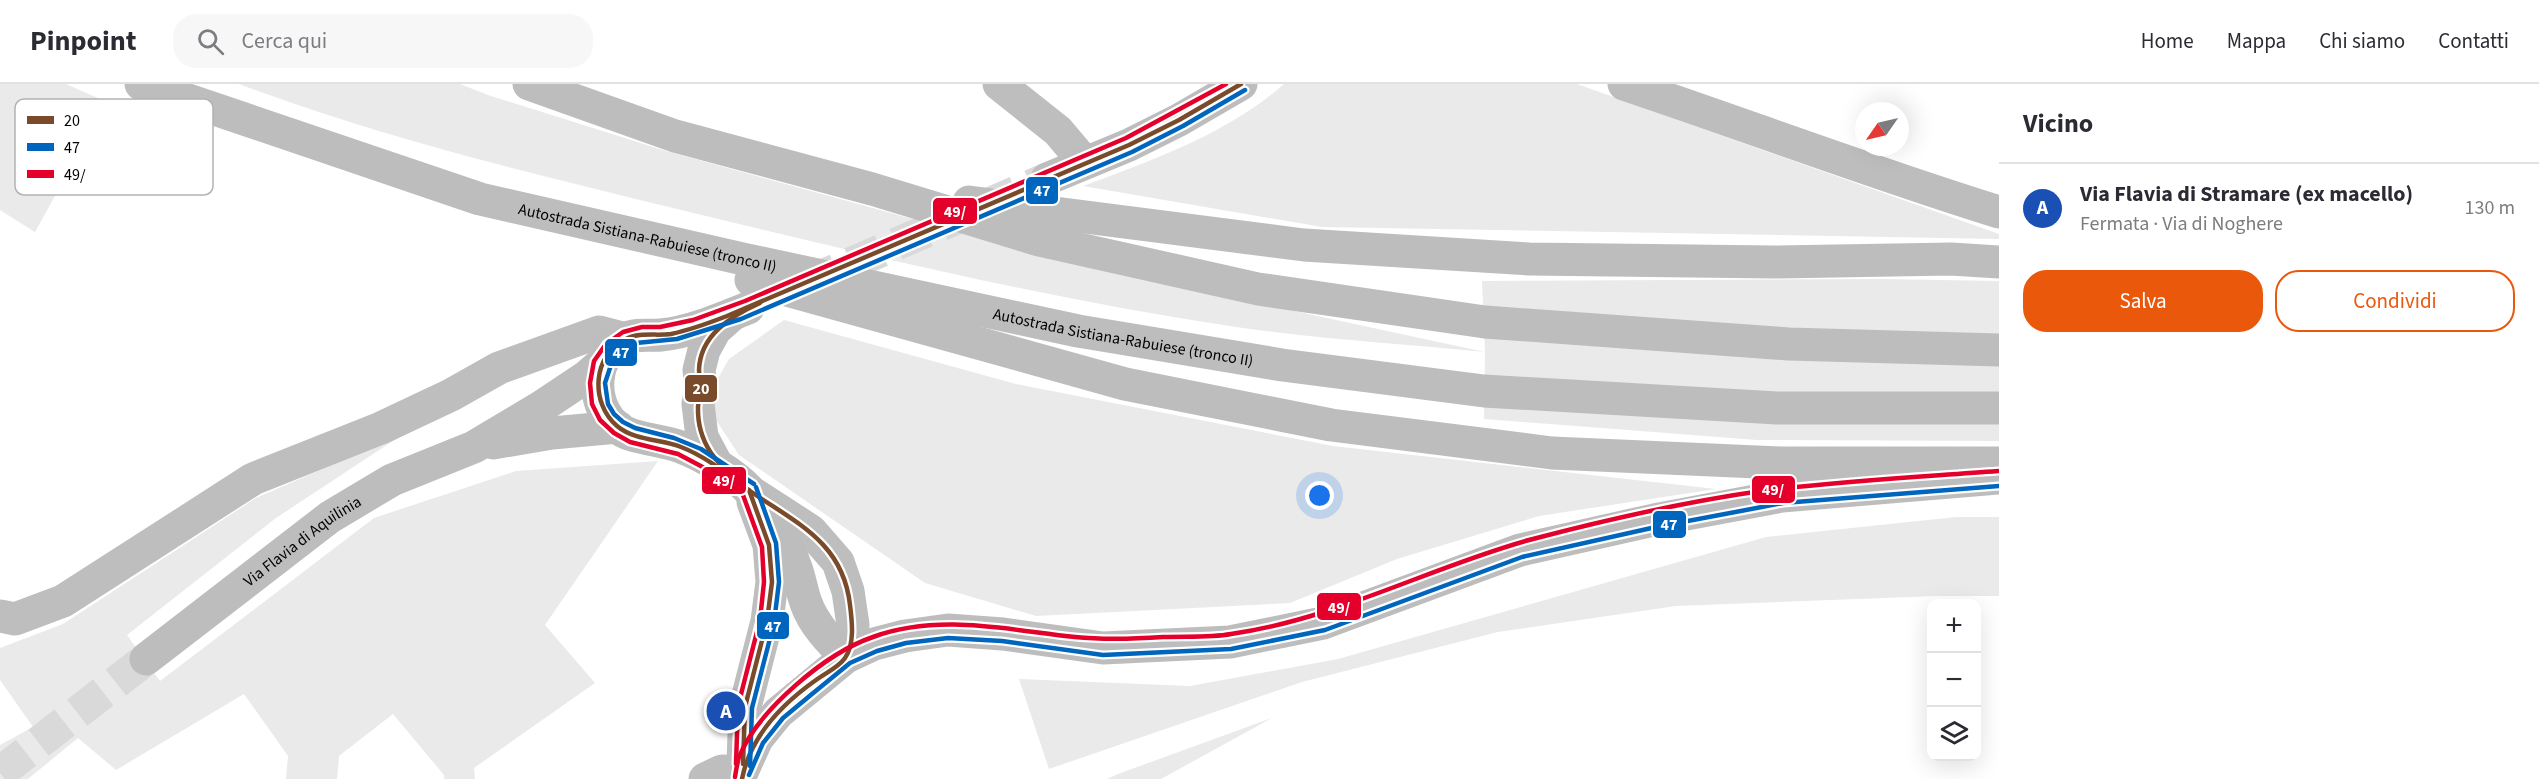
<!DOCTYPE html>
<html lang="it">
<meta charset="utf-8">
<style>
:root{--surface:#fff;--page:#f7f7f7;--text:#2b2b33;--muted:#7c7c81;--line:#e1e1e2;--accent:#ea580c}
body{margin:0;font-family:"Source Sans 3",sans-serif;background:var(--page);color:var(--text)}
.controls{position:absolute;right:18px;bottom:18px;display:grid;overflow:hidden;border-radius:12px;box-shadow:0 6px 24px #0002}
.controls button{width:54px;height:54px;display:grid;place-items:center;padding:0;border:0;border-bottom:2px solid var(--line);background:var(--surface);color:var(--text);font:30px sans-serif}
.compass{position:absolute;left:1855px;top:18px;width:54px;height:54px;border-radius:50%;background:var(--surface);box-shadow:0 6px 24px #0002;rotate:236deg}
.you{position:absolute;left:1320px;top:412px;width:21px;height:21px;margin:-15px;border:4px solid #fff;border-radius:50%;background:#1a73e8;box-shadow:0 0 0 9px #1a73e833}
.badge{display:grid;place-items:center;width:39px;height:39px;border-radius:50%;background:var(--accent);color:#fff;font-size:20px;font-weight:700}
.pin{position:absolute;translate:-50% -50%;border:3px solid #fff;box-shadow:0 2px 6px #0006}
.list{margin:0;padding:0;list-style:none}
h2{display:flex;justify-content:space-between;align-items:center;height:78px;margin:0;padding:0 24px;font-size:26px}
h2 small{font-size:20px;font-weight:400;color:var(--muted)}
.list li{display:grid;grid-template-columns:39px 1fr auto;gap:18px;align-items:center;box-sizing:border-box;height:90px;padding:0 24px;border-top:2px solid var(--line)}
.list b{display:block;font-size:22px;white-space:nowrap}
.list p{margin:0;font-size:20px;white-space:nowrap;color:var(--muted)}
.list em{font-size:20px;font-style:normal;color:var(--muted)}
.actions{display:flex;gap:12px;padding:18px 24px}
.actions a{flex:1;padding:14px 0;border:2px solid var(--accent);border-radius:24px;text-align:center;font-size:21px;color:var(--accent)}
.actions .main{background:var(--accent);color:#fff}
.icon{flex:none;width:33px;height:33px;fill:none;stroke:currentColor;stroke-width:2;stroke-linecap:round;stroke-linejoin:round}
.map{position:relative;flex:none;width:1999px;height:695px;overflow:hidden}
header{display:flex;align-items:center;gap:36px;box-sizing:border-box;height:84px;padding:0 30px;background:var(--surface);border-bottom:2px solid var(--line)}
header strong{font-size:28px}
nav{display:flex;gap:33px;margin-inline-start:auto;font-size:21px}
.search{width:420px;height:54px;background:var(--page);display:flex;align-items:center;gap:15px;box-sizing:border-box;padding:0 21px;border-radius:24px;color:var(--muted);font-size:22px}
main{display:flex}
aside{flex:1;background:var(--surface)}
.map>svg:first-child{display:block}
.green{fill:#eaeaea}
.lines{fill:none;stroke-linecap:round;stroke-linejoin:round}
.major-tunnel{stroke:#d9d9d9;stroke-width:33;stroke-dasharray:33 16;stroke-linecap:butt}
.minor{stroke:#bebebe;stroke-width:33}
.major{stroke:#bdbdbd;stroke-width:33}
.highway{stroke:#bdbdbd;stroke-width:33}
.bus-1-casing{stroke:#fff;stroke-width:9}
.bus-2-casing{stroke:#fff;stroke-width:9}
.bus-3-casing{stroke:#fff;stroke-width:9}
.bus-1{stroke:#7a4b2a;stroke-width:4.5}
.bus-2{stroke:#0065bd;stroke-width:4.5}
.bus-3{stroke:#e4002b;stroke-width:4.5}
.labels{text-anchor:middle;stroke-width:4.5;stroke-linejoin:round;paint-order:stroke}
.street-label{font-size:16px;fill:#000;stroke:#fff}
.key{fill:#fff;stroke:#b2b2b2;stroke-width:1.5}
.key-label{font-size:16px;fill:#000}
.line-badge{stroke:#fff;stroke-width:2}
.badge-label{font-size:16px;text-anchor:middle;font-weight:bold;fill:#fff}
</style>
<header>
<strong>Pinpoint</strong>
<div class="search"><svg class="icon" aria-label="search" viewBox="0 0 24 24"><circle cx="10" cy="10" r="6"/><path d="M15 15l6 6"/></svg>Cerca qui</div>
<nav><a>Home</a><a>Mappa</a><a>Chi siamo</a><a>Contatti</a></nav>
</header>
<main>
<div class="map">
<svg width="1999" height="695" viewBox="0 0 1999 695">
<rect width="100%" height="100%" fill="#fff"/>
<g class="green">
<path d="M0 0H66L107 18 35 148 0 126Z"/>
<path d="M239 0H460L488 11 666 67 1072 179 1485 268 1482 197 1881 195 1999 197V357L1757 356 1484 335 1485 268C1402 260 1318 255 1236 243 1048 215 862 170 677 125 530 89 382 54 239 0Z"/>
<path d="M1284 0H1577L1999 150V155L1322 143 1083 102C1153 76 1227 50 1284 0Z"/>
<path d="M784 236 1016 300 1333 362 1716 405 1539 432 1397 475 1290 519 1036 532 925 499 739 371 714 333 711 306 729 275Z"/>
<path d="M405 349 276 434 127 551 160 597 374 434 516 387 658 377 545 541 595 599 474 684 475 695H444V691L393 630 339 672 337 695H286L288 672 244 610 116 686 78 654 28 695H0V661L33 643 0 596V564L63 540 256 414Z"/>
<path d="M1956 433H1999V512H1937L1676 522 1498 548 1302 598 1049 685 1019 595 1190 602 1338 575 1766 453Z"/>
<path d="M1272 634 1161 695H1107L1118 690Z"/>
</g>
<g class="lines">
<g class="major-tunnel">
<path d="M806 199 1047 95"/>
<path d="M0 689 146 575"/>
</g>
<g class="minor">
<path d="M999 0 1058 47 1085 79"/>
<path d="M0 532 15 535 63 517 253 395 381 344 451 311 499 284 599 248 626 255"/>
<path d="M743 678 745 623 767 537 772 498 769 461 753 418"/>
<path d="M742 688 757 655 778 629 846 573 853 541 848 507 838 478 811 447 754 410"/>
<path d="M705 695 722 687 742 688"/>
</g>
<g class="major">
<path d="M1624 0C1749 42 1873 89 1999 128"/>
<path d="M1047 95 1129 61 1179 36 1241 0"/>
<path d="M748 224C721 235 690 248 661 251 649 252 637 249 625 255 613 261 601 275 599 289 594 315 606 343 632 351 648 356 665 357 681 363 704 372 733 389 750 407 770 428 787 456 796 484 800 495 802 508 806 519 814 541 830 557 846 573L874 560 905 552 948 546 1003 550 1103 564 1230 558 1323 539 1520 466 1654 436 1782 412 1999 394"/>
<path d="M493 359 552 349 618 343"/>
<path d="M718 383 702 353 698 320 701 304 699 286 704 266 715 246 733 230"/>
<path id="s1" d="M146 575 330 433 392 396 474 363 541 323 586 293 600 281"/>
</g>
<g class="highway">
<path id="s2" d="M141 0 480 115 743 175 1078 247 1282 281 1484 307 1777 324H1999"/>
<path d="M529 0 675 52 872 105 1039 156 1258 205 1485 238 1789 260 1999 266"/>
<path d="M969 118 1304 161 1529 175 1773 178 1951 175 1999 178"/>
<path d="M751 196 1125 300 1331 341 1552 369 1781 379H1999"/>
</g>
<g class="bus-1-casing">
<g id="bus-1">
<path d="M744 402C717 381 697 359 698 323 698 316 701 311 701 304 701 298 699 292 699 286 700 251 731 232 760 219"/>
<path d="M743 680 745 623 767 537 772 498 769 461 749 406"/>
<path d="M742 695C750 653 782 620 816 596 825 589 838 584 845 574 855 560 852 537 850 521 843 458 796 439 750 407 728 391 707 373 681 363 661 355 635 357 617 342 590 319 592 271 626 255 639 248 657 252 671 250 690 246 709 239 727 232L1129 61 1179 36 1241 0"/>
</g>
</g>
<g class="bus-2-casing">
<g id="bus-2">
<path d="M754 400 701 365 674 354 635 344 623 338 614 330 608 320 605 299 612 278 619 270 636 259 677 255 741 235 1132 68 1183 42 1245 6"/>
<path d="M750 682 752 624 774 539 779 498 776 459 756 403"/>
<path d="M749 691 763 659 783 634 812 610 850 579 877 567 906 559 948 554 1002 557 1103 571 1231 565 1325 546 1522 473 1656 443 1783 419 1999 402"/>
</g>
</g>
<g class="bus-3-casing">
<g id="bus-3">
<path d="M736 680 738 622 760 536 764 498 762 463 743 411 714 389 678 370 630 358 614 349 600 336 592 320 590 299 594 277 606 260 623 248 642 243H660L693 236 745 217 1126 54 1226 0"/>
<path d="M735 693C736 687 737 680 739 673 758 626 826 569 873 553 939 529 1008 546 1075 553 1105 556 1133 555 1163 553 1186 552 1209 554 1231 550 1336 535 1428 484 1529 456 1605 436 1684 418 1761 407 1840 397 1919 393 1998 387"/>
</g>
</g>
<use href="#bus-1" class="bus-1"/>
<use href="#bus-2" class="bus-2"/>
<use href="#bus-3" class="bus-3"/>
</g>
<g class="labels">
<g class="street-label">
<text dy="6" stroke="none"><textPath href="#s2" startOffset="530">Autostrada Sistiana-Rabuiese (tronco II)</textPath></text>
<text dy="6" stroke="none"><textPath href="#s2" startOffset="1016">Autostrada Sistiana-Rabuiese (tronco II)</textPath></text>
<text dy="6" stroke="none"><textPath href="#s1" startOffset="196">Via Flavia di Aquilinia</textPath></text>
</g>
</g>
<rect x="15" y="15" width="198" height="96" rx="9" class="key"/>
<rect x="27" y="32" width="27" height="8" fill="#7a4b2a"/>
<rect x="27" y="59" width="27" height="8" fill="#0065bd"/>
<rect x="27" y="86" width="27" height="8" fill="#e4002b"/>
<g class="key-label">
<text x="64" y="42">20</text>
<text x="64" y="69">47</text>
<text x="64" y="96">49/</text>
</g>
<g class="line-badge">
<rect x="1025" y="92" width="34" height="29" rx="6" fill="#0065bd"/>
<rect x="932" y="113" width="46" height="28" rx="6" fill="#e4002b"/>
<rect x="604" y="254" width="34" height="29" rx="6" fill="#0065bd"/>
<rect x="684" y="290" width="34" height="29" rx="6" fill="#7a4b2a"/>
<rect x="701" y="382" width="46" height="29" rx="6" fill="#e4002b"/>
<rect x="1751" y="391" width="45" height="29" rx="6" fill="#e4002b"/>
<rect x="1652" y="426" width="35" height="29" rx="6" fill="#0065bd"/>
<rect x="1316" y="508" width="46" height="29" rx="6" fill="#e4002b"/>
<rect x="756" y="527" width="34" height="29" rx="6" fill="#0065bd"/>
</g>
<g class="badge-label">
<text x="1042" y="112">47</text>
<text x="955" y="133">49/</text>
<text x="621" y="274">47</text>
<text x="701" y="310">20</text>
<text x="724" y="402">49/</text>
<text x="1773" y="411">49/</text>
<text x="1669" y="446">47</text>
<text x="1339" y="529">49/</text>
<text x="773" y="548">47</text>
</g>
</svg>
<div class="controls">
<button>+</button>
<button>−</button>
<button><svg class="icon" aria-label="layers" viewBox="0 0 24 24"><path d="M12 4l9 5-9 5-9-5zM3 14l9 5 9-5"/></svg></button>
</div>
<svg class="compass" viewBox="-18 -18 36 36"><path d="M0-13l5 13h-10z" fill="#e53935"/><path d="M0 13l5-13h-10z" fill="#7c7c81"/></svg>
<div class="you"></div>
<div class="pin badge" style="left:726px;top:627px;background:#1a4fb4">A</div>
</div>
<aside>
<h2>Vicino<small></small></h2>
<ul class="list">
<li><span class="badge" style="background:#1a4fb4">A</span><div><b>Via Flavia di Stramare (ex macello)</b><p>Fermata · Via di Noghere</p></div><em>130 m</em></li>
</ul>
<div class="actions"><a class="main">Salva</a><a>Condividi</a></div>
</aside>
</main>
